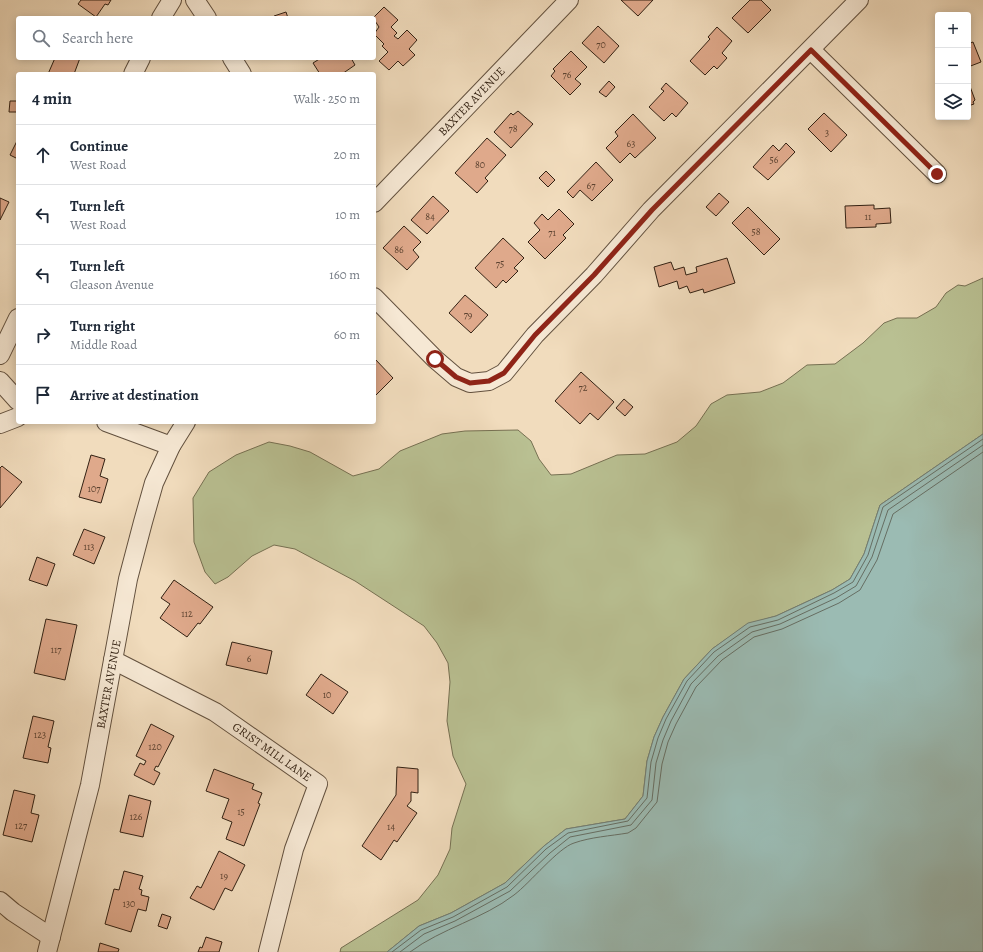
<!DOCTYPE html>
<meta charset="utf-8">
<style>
:root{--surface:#fff;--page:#f6f6f7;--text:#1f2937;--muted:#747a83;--line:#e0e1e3}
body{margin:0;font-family:Alegreya,serif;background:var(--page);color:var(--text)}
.controls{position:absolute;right:12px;top:12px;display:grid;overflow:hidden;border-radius:4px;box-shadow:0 2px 10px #0003}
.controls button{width:36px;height:36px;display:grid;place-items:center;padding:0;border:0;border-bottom:1px solid var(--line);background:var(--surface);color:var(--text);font:20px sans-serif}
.stop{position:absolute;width:12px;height:12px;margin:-9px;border:3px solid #8f2418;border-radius:50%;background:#fff}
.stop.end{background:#8f2418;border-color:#fff;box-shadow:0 1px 4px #0008}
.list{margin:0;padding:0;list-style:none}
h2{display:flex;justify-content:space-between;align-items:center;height:52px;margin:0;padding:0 16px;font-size:17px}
h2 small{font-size:13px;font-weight:400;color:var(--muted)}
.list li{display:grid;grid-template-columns:26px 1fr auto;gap:12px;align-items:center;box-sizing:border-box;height:60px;padding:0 16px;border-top:1px solid var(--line)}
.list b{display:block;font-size:15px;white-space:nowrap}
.list p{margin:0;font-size:13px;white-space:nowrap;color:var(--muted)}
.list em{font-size:13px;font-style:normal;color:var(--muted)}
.icon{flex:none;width:22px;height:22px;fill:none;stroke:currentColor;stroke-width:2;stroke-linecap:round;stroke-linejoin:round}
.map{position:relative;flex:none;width:983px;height:952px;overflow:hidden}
.search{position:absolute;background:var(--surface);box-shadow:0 2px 10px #0003;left:16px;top:16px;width:360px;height:44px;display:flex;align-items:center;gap:10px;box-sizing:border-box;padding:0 14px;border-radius:4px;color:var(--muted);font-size:15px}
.panel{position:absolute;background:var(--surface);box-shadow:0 2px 10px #0003;left:16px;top:72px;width:360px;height:352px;border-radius:4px}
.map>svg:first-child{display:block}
.green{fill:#b9c092;stroke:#767052}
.water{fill:#9bbbb3;stroke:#717d73}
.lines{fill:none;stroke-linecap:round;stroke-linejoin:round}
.shore{stroke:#666e63;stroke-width:1}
.building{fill:#dfa98b;stroke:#322113}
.minor-casing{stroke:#62503e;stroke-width:20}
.minor{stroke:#f6e8d4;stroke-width:18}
.route{stroke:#8f2418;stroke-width:5}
.labels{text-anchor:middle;stroke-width:3;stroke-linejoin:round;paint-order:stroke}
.number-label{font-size:10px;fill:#5d4331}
.street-label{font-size:12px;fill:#322113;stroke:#f6e8d4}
</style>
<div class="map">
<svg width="983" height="952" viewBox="0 0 983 952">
<rect width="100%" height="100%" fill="#f1dcbd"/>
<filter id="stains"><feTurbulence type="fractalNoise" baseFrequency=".005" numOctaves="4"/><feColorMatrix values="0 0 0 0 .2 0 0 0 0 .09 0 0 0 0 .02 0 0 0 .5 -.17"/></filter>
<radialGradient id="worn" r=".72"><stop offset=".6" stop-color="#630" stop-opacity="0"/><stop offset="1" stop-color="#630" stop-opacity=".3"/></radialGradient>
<path class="green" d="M983 278V434L880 505 864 554 850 579 832 590 776 616 748 624 712 649 684 679 663 717 654 737 647 761 643 796 625 819 566 829 544 846 505 883 451 913 419 926 387 952H340L341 948 418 900 438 875 450 849 452 828 466 784 453 756 447 721 450 682 448 663 437 643 424 626 355 581 295 549 274 545 252 556 228 577 215 584 205 572 194 542 193 498 209 472 236 455 269 442 290 446 310 452 353 476 379 469 400 451 442 434 465 431 518 430 531 441 539 459 551 475 571 474 617 455 645 454 677 442 696 426 711 404 727 395 760 392 783 383 807 365 835 364 863 343 884 323 897 318H917L936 307 946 293 958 285 965 286Z"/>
<path class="water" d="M983 434V952H387L419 926 451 913 505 883 544 846 566 829 625 819 643 796 647 761 654 737 663 717 684 679 712 649 748 623 776 616 832 590 850 579 864 554 880 505Z"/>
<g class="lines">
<g class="shore">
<path d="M392 952 421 930 453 917 507 887 546 849 568 833 628 821 647 798 651 762 658 738 666 719 687 681 714 652 750 627 778 620 834 593 853 582 868 555 883 507 983 439"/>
<path d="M400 952 424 934 455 921 510 891 550 853 570 837 631 825 652 800 656 763 663 740 671 721 691 684 718 656 752 632 780 624 836 598 856 586 872 557 888 510 983 445"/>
<path d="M410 952C442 928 483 919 514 895 530 883 558 848 574 843 591 837 610 836 628 833L636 828 657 802 662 764 668 742 676 724 696 687 722 660 754 637 782 629 839 603 860 590 877 560 893 514 983 452"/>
</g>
</g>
<g class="building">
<path d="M81 0H111L108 5 105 4 96 17 78 4Z"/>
<path d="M621 0H653L638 16Z"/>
<path d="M750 0H761L771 10 748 33 732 18Z"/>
<path d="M384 7 398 20 391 27 397 33 394 36 398 39 407 30 417 40 409 49 415 55 403 66 398 61 389 70 379 61 388 52 382 46 384 44 374 34 379 27 373 18Z"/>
<path d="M286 12 288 18H274V16Z"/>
<path d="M598 26 619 46 604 63 582 43Z"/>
<path d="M717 27 732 41 722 53 727 58 717 69 714 66 705 75 690 61 710 39 708 37Z"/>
<path d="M973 42 981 62 968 67V44Z"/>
<path d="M571 51 587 67 575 79 581 84 570 95 551 76 555 71 553 69Z"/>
<path d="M55 58H80L74 74H48Z"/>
<path d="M321 58H351L355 65 342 74H320L313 63Z"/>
<path d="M609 81 615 87 606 97 599 92Z"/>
<path d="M968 81 975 100 973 102 974 104 968 106Z"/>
<path d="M666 83 688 103 676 117 672 113 664 121 649 107 664 91 661 89Z"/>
<path d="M10 101H18V112H9Z"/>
<path d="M518 111 533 124 511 148 494 132 511 113 513 115Z"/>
<path d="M824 113 847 135 831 152 808 129Z"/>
<path d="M633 114 656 138 635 158 630 153 620 163 606 148 618 136 615 132Z"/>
<path d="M487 138 506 155 485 178 488 181 477 193 455 173Z"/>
<path d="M18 139V159L10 155Z"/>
<path d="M786 143 795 152 768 180 753 167 773 145 779 151Z"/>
<path d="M596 162 613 180 592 201 580 190 573 198 567 192Z"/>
<path d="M546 171 555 180 548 187 539 178Z"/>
<path d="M719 193 729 202 716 216 706 207Z"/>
<path d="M433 196 449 211 427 234 411 220Z"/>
<path d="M0 198 9 202 0 220Z"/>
<path d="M874 205V209L890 208 891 223 876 224V227L846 228 845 206Z"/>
<path d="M748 207 780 239 764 255 732 223Z"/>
<path d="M559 209 574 224 563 235 566 238 545 259 528 242 540 230 534 223 542 214 548 220Z"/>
<path d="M404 226 421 242 413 250 419 257 407 270 383 248Z"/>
<path d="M503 238 524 258 514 268 518 271 506 283 503 280 496 288 475 268Z"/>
<path d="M727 258 735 283 704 293 703 289 690 293 687 286 679 289 677 281 659 287 654 267 671 262 674 270 684 267 686 275 697 272 696 267Z"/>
<path d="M465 295 488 315 471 333 449 313Z"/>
<path d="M375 359 393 378 374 397V360Z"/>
<path d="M581 372 614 402 598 420 590 413 580 424 555 401Z"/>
<path d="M624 399 633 407 625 416 616 408Z"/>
<path d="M91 455 105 459 100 476 108 479 101 503 79 497Z"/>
<path d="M2 466 22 482 0 508V468Z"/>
<path d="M84 529 105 537 94 564 73 555Z"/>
<path d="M37 557 55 564 47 586 29 580Z"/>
<path d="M174 580 213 607 200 624 198 623 187 637 160 618 170 604 161 598Z"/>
<path d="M46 619 77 625 65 680 34 673Z"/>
<path d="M232 642 272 651 267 674 226 665Z"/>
<path d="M321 674 348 692 333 714 306 695Z"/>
<path d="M33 716 54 721 48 747 51 748 48 763 23 758Z"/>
<path d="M151 724 174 736 158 767 156 766 154 770 160 773 154 785 134 775 140 763 144 765 146 761 136 756Z"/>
<path d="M397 767 418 769V793L411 792V801L407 806 417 813 397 842 394 840 381 860 362 846 396 795Z"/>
<path d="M214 769 254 784 252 789 262 793 258 803 260 804 244 846 226 839 232 822 222 818 229 799 206 791Z"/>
<path d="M14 790 35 795 31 813 39 815 32 842 3 835Z"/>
<path d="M129 795 151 801 143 837 120 832Z"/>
<path d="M219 851 245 865 232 891 225 888 214 910 190 898 197 886 201 888Z"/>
<path d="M124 871 143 876 139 889 142 890 141 895 149 897 146 911 138 909 131 932 105 924 114 889 119 890Z"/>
<path d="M162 914 171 917 167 929 158 926Z"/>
<path d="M206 937 222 942 219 952H198L200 947 202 948Z"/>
<path d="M100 943 119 949 118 952H98Z"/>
</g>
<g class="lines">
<g class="minor-casing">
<g id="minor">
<path d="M195 0 207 18"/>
<path d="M161 18 172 0"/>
<path d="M811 50 937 174"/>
<path d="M232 58 242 74"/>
<path d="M133 74 141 58"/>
<path id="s1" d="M374 203 569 0"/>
<path d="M374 297 435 359 456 377 470 383 489 381 504 373 535 335 594 275 651 210 859 0"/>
<path d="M0 355 18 318"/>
<path d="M0 381 18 401"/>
<path d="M106 422 171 446"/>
<path d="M0 424 18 417"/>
<path id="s2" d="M113 660 215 712 318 784 294 849 268 952"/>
<path d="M0 901 13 912 51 937"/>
<path id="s3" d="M47 952 90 785 128 579 143 522 154 483 171 446 186 422"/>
</g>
</g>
<use href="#minor" class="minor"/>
</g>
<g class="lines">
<path class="route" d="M435 359 456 377 470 383 489 381 504 373 535 335 594 275 652 210 811 50 937 174"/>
</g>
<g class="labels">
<g class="number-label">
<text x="601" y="48">70</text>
<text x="567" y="78">76</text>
<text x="513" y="132">78</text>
<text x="827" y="136">3</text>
<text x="631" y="147">63</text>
<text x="774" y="163">56</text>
<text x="480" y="168">80</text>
<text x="591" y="189">67</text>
<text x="430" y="220">84</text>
<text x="868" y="220">11</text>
<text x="756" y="235">58</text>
<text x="552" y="236">71</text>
<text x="399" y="253">86</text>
<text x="500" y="267">75</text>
<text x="468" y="318">79</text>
<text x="583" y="391">72</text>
<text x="94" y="492">107</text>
<text x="89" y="550">113</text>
<text x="187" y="617">112</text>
<text x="56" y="653">117</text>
<text x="249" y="662">6</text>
<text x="327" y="698">10</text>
<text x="40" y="738">123</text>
<text x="155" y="750">120</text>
<text x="241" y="815">15</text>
<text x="136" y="820">126</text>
<text x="21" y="829">127</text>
<text x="391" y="830">14</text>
<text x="224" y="879">19</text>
<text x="129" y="907">130</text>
</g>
<g class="street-label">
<text dy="4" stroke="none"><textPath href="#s1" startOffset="141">BAXTER AVENUE</textPath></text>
<text dy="4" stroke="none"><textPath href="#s3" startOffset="275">BAXTER AVENUE</textPath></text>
<text dy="4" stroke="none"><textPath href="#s2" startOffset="184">GRIST MILL LANE</textPath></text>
</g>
</g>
<rect width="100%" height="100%" filter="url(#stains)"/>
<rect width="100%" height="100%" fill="url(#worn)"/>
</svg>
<div class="controls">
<button>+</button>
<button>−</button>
<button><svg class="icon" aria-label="layers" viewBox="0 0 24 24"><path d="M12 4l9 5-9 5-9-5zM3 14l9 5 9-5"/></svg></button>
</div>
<div class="stop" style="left:435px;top:359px"></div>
<div class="stop end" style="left:937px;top:174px"></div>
<div class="search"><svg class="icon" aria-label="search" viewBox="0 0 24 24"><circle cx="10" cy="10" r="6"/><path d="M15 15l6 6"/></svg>Search here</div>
<section class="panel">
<h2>4 min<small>Walk · 250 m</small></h2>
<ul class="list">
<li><svg class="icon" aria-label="ahead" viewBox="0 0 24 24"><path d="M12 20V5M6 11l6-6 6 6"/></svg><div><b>Continue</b><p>West Road</p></div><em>20 m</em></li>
<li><svg class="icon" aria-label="left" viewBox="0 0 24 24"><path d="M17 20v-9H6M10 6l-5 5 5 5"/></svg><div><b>Turn left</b><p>West Road</p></div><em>10 m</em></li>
<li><svg class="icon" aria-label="left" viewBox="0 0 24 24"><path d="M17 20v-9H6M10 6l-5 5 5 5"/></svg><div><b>Turn left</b><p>Gleason Avenue</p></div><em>160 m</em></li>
<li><svg class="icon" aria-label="right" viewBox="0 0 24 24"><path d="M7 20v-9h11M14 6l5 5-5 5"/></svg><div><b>Turn right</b><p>Middle Road</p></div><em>60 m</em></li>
<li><svg class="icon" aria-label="arrive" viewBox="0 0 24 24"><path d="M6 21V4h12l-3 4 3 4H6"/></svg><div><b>Arrive at destination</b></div></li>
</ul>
</section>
</div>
